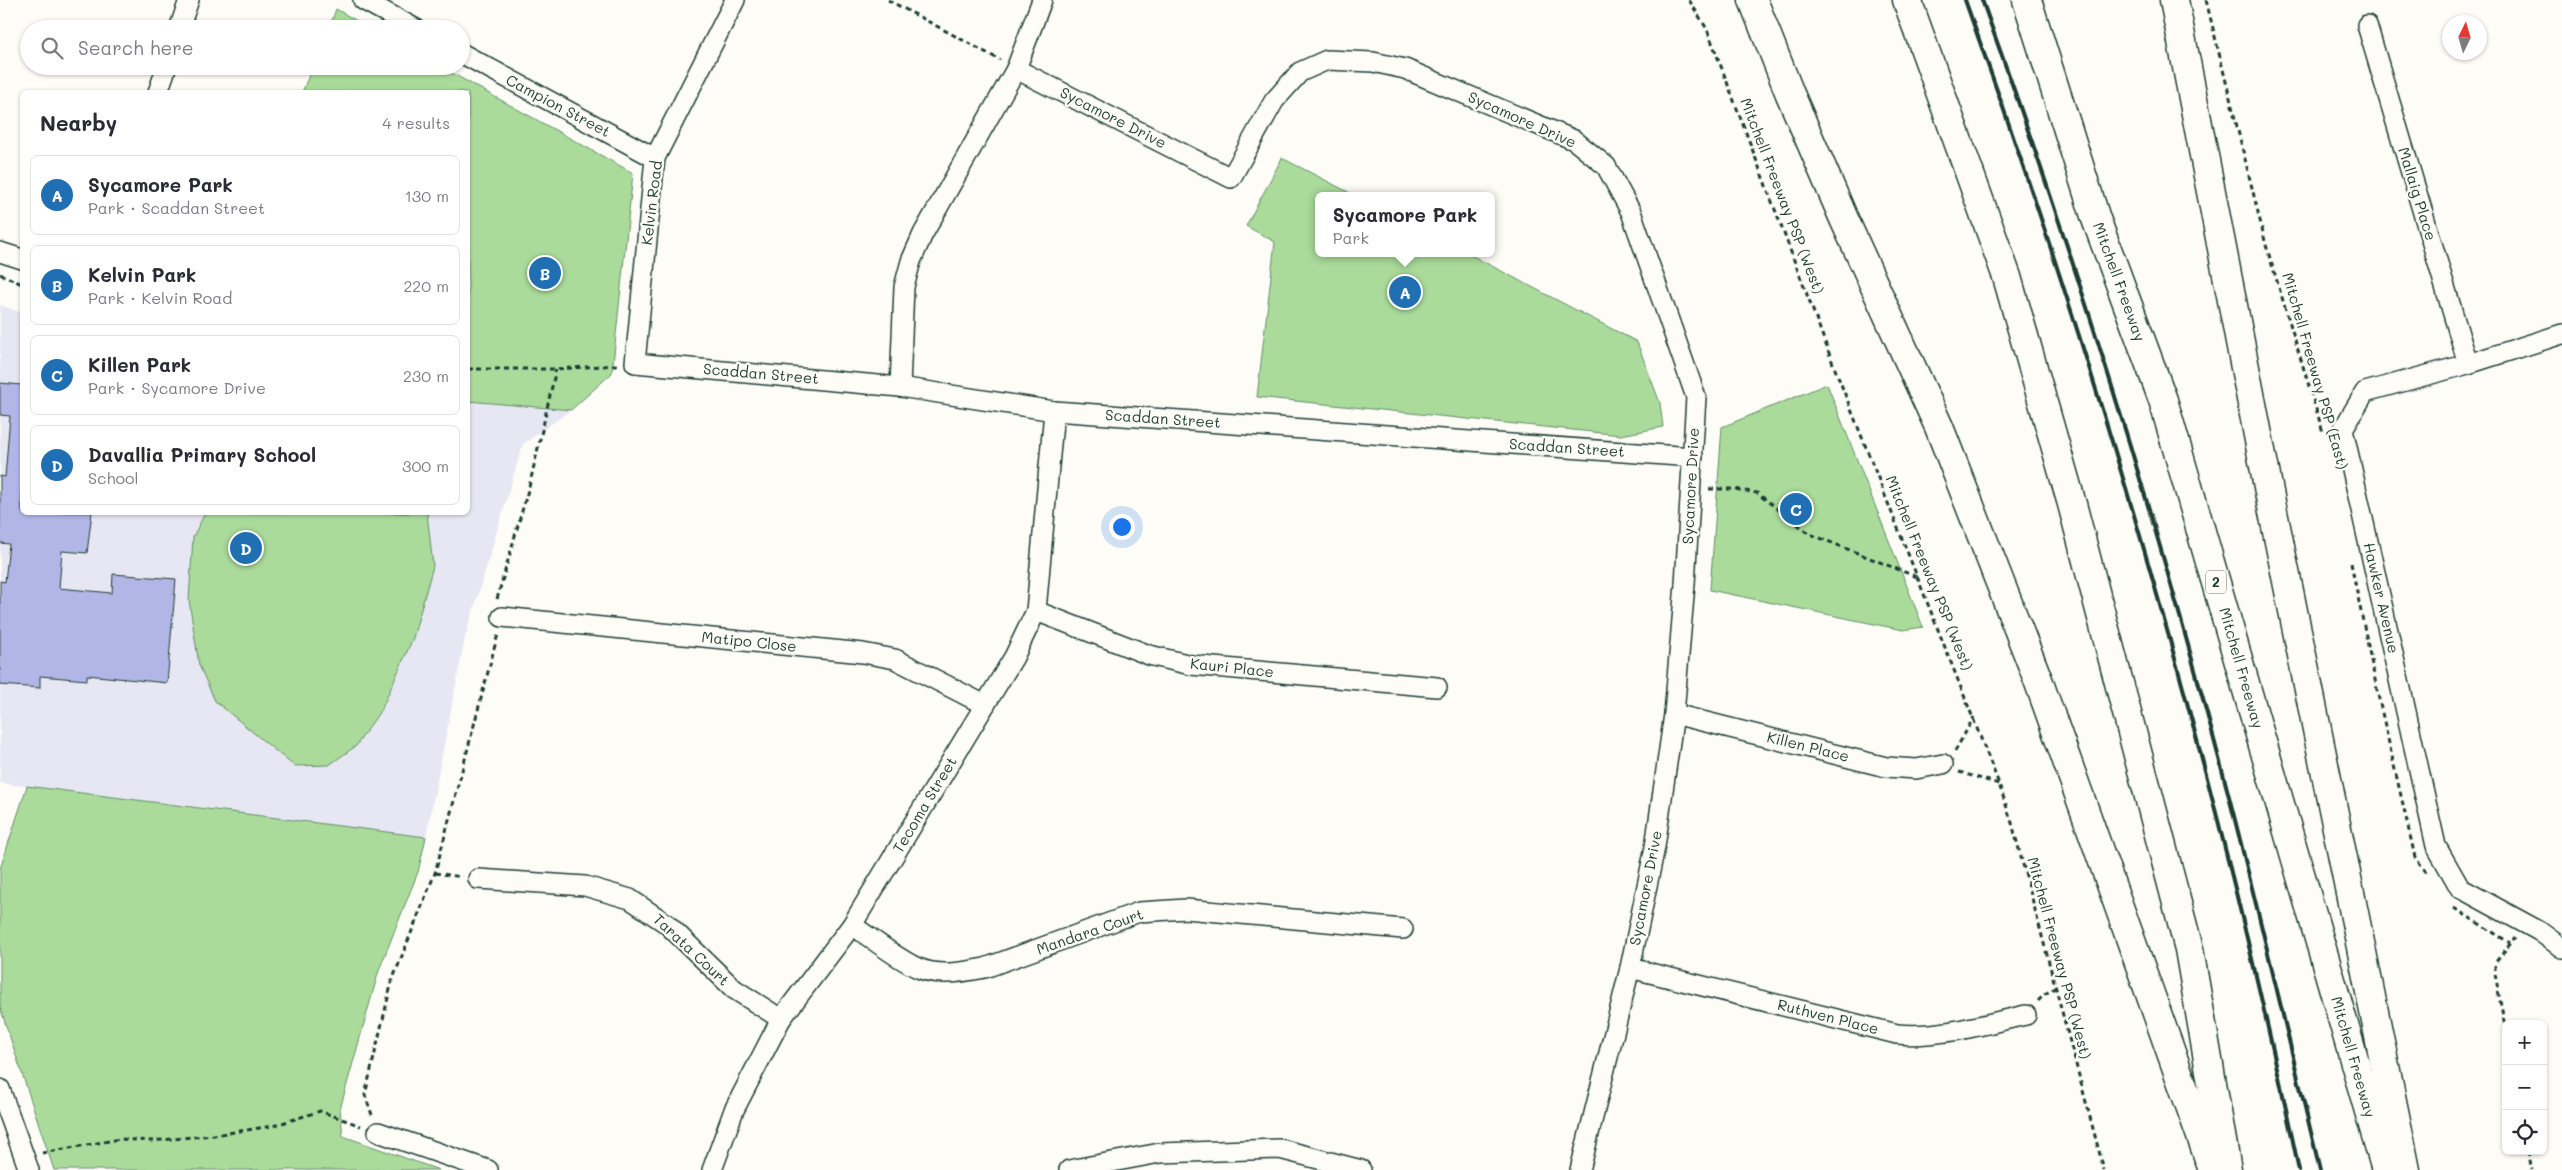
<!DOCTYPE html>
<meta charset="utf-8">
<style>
:root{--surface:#fff;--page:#f2f2f3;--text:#2b2b33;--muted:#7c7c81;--line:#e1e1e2;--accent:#1f6fb2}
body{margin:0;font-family:Mali,sans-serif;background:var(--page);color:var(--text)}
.controls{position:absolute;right:15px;bottom:15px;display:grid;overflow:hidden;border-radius:8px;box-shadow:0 1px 4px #0004}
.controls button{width:45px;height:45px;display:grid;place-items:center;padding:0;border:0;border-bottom:1px solid var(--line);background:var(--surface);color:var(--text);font:25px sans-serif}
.compass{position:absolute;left:2442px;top:15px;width:45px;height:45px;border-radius:50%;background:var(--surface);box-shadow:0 1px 4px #0004;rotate:5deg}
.you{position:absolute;left:1121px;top:526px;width:18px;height:18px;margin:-12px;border:4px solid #fff;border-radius:50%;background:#1a73e8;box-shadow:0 0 0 8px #1a73e833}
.badge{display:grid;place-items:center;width:32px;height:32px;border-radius:50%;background:var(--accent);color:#fff;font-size:16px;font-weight:700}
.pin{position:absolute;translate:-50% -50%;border:2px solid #fff;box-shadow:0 1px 5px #0006}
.popup{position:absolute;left:1315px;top:192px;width:180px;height:65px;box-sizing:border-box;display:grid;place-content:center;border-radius:8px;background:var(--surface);filter:drop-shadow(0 1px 4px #0005);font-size:16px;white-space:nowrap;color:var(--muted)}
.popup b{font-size:19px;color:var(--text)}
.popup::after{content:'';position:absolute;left:50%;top:100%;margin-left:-10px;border:10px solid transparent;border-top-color:var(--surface)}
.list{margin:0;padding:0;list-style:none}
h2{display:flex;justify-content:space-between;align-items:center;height:65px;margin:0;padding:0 20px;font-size:21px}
h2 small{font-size:16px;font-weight:400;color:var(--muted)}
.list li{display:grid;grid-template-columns:32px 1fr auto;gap:15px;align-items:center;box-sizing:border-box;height:80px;margin:0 10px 10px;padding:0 10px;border:1px solid var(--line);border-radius:8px}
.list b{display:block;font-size:19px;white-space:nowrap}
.list p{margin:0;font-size:16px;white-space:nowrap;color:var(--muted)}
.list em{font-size:16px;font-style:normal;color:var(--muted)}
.icon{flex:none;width:28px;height:28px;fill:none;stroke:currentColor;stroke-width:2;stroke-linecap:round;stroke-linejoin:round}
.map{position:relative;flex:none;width:2562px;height:1170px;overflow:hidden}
.search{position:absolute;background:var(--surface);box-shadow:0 1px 4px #0004;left:20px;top:20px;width:450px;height:55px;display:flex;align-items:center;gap:12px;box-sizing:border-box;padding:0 18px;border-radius:28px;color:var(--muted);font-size:19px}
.panel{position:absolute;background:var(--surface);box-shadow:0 1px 4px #0004;left:20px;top:90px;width:450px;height:425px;border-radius:8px}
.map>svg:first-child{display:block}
.built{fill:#e6e7f2}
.green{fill:#aadb9b;stroke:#648c68}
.building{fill:#b1b6e7;stroke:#1f3d34}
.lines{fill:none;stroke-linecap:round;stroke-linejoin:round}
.street-casing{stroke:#1f3d34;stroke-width:22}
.highway-casing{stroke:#1f3d34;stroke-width:31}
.path{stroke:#1f3d34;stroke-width:3;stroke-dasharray:5 4;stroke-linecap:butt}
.street{stroke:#fdfcf7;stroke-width:19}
.highway{stroke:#fdfcf7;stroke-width:28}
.rail{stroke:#1f3d34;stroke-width:4}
.labels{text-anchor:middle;stroke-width:4.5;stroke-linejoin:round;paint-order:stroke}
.shield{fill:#fdfcf7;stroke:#62766e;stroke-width:1}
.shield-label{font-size:14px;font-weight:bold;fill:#1f3d34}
.street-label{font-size:15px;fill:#1f3d34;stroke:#fdfcf7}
</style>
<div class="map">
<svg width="2562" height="1170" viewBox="0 0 2562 1170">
<rect width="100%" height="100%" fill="#fdfcf7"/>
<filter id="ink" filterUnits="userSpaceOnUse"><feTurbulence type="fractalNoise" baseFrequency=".02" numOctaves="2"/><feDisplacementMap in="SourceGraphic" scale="10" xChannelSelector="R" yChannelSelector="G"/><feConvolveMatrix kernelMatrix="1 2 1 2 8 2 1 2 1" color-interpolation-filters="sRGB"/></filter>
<g filter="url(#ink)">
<path class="built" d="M0 305 22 313V512H468V401L571 410 523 444 465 638 426 837 0 783Z"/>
<g class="green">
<path d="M336 9 371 29H329Z"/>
<path d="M313 66H439L633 173 612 373 571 410 468 401V92H302Z"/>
<path d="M1282 158 1356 196H1319V253H1467L1637 342 1660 403 1663 427 1621 435 1257 397 1275 242 1246 226Z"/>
<path d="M1827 384 1923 627 1903 630 1710 590 1722 427Z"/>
<path d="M205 513H427L433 566 413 638 382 708 356 746 329 765 294 766 215 701 199 665 189 600 193 537Z"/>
<path d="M27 786 426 837 418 872 379 970 340 1109 343 1136 439 1170H54L0 1007V869Z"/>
</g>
<path class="building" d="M0 383 22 385V512H92L87 553 62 551 59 588 112 593 113 574 176 579 167 683 87 675V680L40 676V688L0 685V581L5 582 9 544 0 543V476L5 477 10 416 0 415Z"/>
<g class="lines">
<g class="street-casing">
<g id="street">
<path d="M363 0 416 29"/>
<path d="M735 0 655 158 635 363 900 387 1054 411 1693 457"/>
<path d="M2367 25 2468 364"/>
<path d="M179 29 189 0"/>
<path d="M461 53 655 158"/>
<path d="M1016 69 1042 0"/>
<path d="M158 92 167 66"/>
<path d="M0 252 22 259"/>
<path d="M2562 334 2468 364 2365 392 2343 429 2436 846 2460 888 2539 931 2562 948"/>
<path d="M900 387 904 287 911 261 923 234 1016 69 1231 178 1274 101 1300 72 1327 60 1373 62 1405 69 1574 140 1606 166 1631 212 1696 397 1685 584 1674 714 1655 847 1630 968 1580 1170"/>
<path d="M1036 611 1149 655 1191 665 1437 687"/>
<path d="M502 617 863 653 895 659 985 705"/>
<path d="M1674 714 1886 767 1916 769 1943 764"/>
<path d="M478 879 585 886 630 899 667 924 734 989 781 1019"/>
<path d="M852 925C871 938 899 960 918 968 940 977 963 972 985 968L1139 912 1186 909 1403 929"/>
<path d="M1630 968 1897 1034C1941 1038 1984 1024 2026 1015"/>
<path d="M0 1089 29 1170"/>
<path d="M378 1132 488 1170"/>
<path d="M712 1170 734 1110 781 1019 852 925 1014 657 1036 611 1054 411"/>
<path d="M1069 1170 1160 1153 1280 1149 1361 1170"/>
</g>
</g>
<g class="highway-casing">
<g id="highway">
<path d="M1753 0 1790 94 1844 219 1939 427 2037 677 2213 1170"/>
<path d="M1907 0 2007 277 2072 504 2189 949 2227 1170"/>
<path d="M2027 0 2096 219 2163 400 2386 1170"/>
<path d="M2174 0 2269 492 2406 1170"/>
</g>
</g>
<g class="path">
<path d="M888 0 1000 60"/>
<path d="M1689 0 1707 29 1835 369 1999 784 2012 823 2104 1170"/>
<path d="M2206 0 2266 245 2323 432"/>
<path d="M0 274 22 284"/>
<path d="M468 369H556L617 365"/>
<path d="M1709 489H1734L1757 493 1810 534 1917 577"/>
<path d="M2351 563 2380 704 2415 857 2427 873"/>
<path d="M497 599 530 483 556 369"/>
<path d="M1955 751 1974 717"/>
<path d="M1959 772 1999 784"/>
<path d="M435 873 462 877"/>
<path d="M2454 908 2510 943"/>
<path d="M2038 1001 2045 994 2055 988"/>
<path d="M2506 1032 2495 974V963L2515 938"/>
<path d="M372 1115 365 1095 392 981 435 873 498 634"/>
<path d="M2528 1151 2532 1170"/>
<path d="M42 1153 120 1139 151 1141 214 1135 273 1126 320 1111 361 1126"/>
</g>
<use href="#street" class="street"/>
<use href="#highway" class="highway"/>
<g class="rail">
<path d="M1965 0C2103 382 2216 772 2299 1170"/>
<path d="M1982 0C2070 242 2146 487 2213 736 2252 880 2285 1025 2320 1170"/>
</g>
</g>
</g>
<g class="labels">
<rect class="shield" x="2206" y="570.5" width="20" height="23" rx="4"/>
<g class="shield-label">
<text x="2216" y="587">2</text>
</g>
<g class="street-label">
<text transform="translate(558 106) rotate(28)" y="5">Campion Street</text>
<text transform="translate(1113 118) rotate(27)" y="5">Sycamore Drive</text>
<text transform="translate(1522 120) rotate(24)" y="5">Sycamore Drive</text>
<text transform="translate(2417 194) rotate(73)" y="5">Mallaig Place</text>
<text transform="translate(1782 196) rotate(69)" y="5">Mitchell Freeway PSP (West)</text>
<text transform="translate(652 203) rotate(-83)" y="5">Kelvin Road</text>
<text transform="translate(2119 282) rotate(70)" y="5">Mitchell Freeway</text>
<text transform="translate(2315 371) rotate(74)" y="5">Mitchell Freeway PSP (East)</text>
<text transform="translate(761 374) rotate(5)" y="5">Scaddan Street</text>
<text transform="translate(1163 419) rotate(4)" y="5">Scaddan Street</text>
<text transform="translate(1567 448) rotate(4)" y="5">Scaddan Street</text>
<text transform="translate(1691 486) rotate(-87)" y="5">Sycamore Drive</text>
<text transform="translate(1929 573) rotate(68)" y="5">Mitchell Freeway PSP (West)</text>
<text transform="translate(2381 598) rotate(77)" y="5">Hawker Avenue</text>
<text transform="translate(749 642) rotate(6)" y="5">Matipo Close</text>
<text transform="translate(1232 668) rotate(6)" y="5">Kauri Place</text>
<text transform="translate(2241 668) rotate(74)" y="5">Mitchell Freeway</text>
<text transform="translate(1808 747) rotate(14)" y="5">Killen Place</text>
<text transform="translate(925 805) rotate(-59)" y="5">Tecoma Street</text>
<text transform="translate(1646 888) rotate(-79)" y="5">Sycamore Drive</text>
<text transform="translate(1090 932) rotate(-19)" y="5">Mandara Court</text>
<text transform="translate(691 950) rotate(43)" y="5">Tarata Court</text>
<text transform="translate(2059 958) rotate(75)" y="5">Mitchell Freeway PSP (West)</text>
<text transform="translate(1828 1017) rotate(14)" y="5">Ruthven Place</text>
<text transform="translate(2353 1057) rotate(74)" y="5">Mitchell Freeway</text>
</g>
</g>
</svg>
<div class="controls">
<button>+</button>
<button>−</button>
<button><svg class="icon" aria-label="locate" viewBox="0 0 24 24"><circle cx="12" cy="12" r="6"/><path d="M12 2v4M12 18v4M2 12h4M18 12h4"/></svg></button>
</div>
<svg class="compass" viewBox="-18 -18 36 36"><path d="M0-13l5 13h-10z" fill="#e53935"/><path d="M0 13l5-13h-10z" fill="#7c7c81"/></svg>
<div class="you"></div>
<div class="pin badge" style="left:1405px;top:292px">A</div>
<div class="popup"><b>Sycamore Park</b>Park</div>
<div class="pin badge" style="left:545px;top:273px">B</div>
<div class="pin badge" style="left:1796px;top:509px">C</div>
<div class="pin badge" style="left:246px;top:548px">D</div>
<div class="search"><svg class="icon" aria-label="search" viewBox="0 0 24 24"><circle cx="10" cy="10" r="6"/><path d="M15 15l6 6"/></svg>Search here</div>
<section class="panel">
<h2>Nearby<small>4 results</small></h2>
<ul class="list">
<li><span class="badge">A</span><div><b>Sycamore Park</b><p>Park · Scaddan Street</p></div><em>130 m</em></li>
<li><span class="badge">B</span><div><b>Kelvin Park</b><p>Park · Kelvin Road</p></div><em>220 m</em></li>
<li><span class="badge">C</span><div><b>Killen Park</b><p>Park · Sycamore Drive</p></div><em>230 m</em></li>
<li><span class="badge">D</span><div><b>Davallia Primary School</b><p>School</p></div><em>300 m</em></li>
</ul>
</section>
</div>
